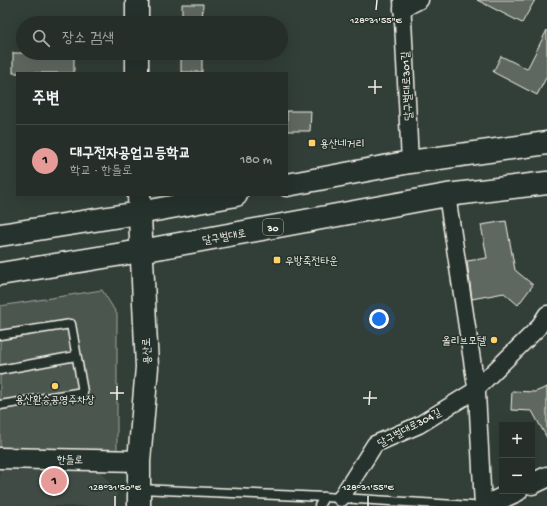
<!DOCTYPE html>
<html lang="ko">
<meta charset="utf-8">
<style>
:root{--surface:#262e2a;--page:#2e3632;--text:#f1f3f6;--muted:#a4a8a8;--line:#424a47;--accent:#e69b98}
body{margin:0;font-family:"Gochi Hand","Poor Story",sans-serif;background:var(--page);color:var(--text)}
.controls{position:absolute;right:12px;bottom:12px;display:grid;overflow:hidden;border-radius:0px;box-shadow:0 4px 16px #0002}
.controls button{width:36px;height:36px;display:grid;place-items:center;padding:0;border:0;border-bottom:1px solid var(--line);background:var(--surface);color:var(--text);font:20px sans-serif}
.you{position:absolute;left:379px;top:319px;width:14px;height:14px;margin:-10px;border:3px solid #fff;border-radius:50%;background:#1a73e8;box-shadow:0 0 0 6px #1a73e833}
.badge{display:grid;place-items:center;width:26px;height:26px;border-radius:50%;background:var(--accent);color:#111;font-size:13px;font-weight:700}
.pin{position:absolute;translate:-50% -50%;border:2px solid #fff;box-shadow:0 1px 4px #0006}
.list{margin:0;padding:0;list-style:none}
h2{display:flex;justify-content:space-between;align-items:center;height:52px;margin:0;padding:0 16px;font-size:17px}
h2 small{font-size:13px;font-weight:400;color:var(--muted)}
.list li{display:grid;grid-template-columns:26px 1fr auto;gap:12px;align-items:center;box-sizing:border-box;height:72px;padding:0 16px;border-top:1px solid var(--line)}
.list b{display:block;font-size:15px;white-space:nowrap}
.list p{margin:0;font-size:13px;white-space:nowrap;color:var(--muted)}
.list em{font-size:13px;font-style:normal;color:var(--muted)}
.icon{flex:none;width:22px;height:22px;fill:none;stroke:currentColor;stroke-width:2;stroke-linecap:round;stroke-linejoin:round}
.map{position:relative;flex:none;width:547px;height:506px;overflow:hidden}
.search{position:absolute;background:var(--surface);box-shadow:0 4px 16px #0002;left:16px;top:16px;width:272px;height:44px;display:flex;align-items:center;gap:10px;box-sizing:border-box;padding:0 14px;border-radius:22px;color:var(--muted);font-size:15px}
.panel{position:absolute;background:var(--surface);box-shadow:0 4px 16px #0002;left:16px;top:72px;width:272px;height:124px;border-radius:0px}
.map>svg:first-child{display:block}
.built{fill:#404b44}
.green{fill:#4c564f;stroke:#a0a49c}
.building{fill:#5f6861;stroke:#f4f1e8}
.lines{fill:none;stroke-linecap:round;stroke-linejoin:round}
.service-casing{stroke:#f4f1e8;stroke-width:11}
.minor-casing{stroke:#f4f1e8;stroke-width:19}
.tertiary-casing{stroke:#f4f1e8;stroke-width:23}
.secondary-casing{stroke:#f4f1e8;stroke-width:25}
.primary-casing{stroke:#f4f1e8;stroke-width:25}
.service{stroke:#26332d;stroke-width:8}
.minor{stroke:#26332d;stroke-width:16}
.tertiary{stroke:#26332d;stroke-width:20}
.secondary{stroke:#26332d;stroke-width:22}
.primary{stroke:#26332d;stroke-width:22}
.ticks{fill:none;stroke:#f4f1e8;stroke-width:1.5}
.poi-dot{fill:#ffd166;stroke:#26332d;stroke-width:1.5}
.labels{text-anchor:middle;stroke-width:3;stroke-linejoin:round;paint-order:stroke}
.shield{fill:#26332d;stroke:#b6b8b0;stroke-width:1}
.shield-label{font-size:10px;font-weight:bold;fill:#f4f1e8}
.street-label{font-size:11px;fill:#f4f1e8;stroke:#26332d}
.poi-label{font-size:11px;fill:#f4f1e8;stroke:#26332d;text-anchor:start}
.ticks-label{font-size:10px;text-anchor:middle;fill:#f4f1e8;stroke:#26332d;stroke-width:3;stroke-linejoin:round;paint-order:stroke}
</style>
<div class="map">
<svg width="547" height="506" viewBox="0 0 547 506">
<rect width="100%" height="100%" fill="#323e38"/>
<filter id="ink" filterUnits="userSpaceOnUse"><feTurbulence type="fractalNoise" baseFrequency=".025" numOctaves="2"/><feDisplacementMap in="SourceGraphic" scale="8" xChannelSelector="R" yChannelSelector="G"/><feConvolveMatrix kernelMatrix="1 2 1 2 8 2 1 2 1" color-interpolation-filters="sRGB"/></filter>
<g filter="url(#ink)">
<path class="built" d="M0 466 100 470 117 493V506H0Z"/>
<path class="green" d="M102 290 117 314V450L0 449V306Z"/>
<g class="building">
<path d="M477 0H535L522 23Z"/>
<path d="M182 4H203L202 23H182Z"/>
<path d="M547 30V76L537 95 493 72 501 56 527 69Z"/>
<rect x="13" y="53" width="61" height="20"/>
<rect x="181" y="53" width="21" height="19"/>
<path d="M287 111H311L310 131H287Z"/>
<path d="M506 221 515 270 533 285 518 305 504 293 472 299 467 261 487 258 481 225Z"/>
<path d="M547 387V438L532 411 511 410 512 391 535 392Z"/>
</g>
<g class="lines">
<g class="service-casing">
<g id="service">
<path d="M0 335 71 324 83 392 0 405"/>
<path d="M0 370 76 356"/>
<path d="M140 489 324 497 472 506"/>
<path d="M319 506 324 497"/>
</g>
</g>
<g class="minor-casing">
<g id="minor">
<path d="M402 0 410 162"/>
<path d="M402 9 420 0"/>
<path d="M447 195 477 393 483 506"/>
<path d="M341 498 375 444 419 425 474 391 538 328 547 314"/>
</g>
</g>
<g class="tertiary-casing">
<g id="tertiary">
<path d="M0 458 139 461"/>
<path d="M532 484 547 477"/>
<path d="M485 506 517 491"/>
</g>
</g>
<g class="secondary-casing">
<g id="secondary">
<path d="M137 0V23"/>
<path d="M137 53V73"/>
<path d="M139 506V461L147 367 139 195"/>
</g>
</g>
<g class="primary-casing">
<g id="primary">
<path d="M287 185 410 162 547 143"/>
<path d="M0 235 139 213 236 195"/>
<path d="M0 274 141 251 447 195 547 183"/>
</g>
</g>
<use href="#service" class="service"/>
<use href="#minor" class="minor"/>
<use href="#tertiary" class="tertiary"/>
<use href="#secondary" class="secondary"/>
<use href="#primary" class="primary"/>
</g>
</g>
<path class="ticks" d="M376 10 377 0M368 87H382M375 94V80M110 393H124M363 398H377M117 400V386M369 405 370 391M115 506V496M368 506V496"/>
<g class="poi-dot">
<rect x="308" y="139" width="8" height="8" rx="2"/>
<rect x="273" y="256" width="8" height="8" rx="2"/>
<circle cx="494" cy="340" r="4"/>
<circle cx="55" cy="386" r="4"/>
</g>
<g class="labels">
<rect class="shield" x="263" y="219" width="20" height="16" rx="3"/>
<g class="shield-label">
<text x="273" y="231">30</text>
</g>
<g class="street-label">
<text transform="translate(406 86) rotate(-93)" y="4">달구벌대로301길</text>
<text transform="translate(224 236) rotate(-10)" y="4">달구벌대로</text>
<text transform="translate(146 351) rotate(-92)" y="4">용산로</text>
<text transform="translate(409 427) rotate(-28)" y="4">달구벌대로304길</text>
<text transform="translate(70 459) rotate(1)" y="4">한들로</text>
</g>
<g class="poi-label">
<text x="320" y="147">용산네거리</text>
<text x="285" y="264">우방죽전타운</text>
<text x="486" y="344" text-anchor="end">올리브모텔</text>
<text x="55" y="403" text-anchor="middle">용산환승공영주차장</text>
</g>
</g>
<g class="ticks-label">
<text x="376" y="23">128°31'55"E</text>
<text x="115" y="490">128°31'50"E</text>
<text x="368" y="490">128°31'55"E</text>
</g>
</svg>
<div class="controls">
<button>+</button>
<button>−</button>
</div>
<div class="you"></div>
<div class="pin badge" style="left:54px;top:481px">1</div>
<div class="search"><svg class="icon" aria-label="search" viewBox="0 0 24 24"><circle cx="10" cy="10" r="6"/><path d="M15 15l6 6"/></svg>장소 검색</div>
<section class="panel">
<h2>주변<small></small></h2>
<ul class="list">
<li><span class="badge">1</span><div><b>대구전자공업고등학교</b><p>학교 · 한들로</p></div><em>180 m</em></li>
</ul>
</section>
</div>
